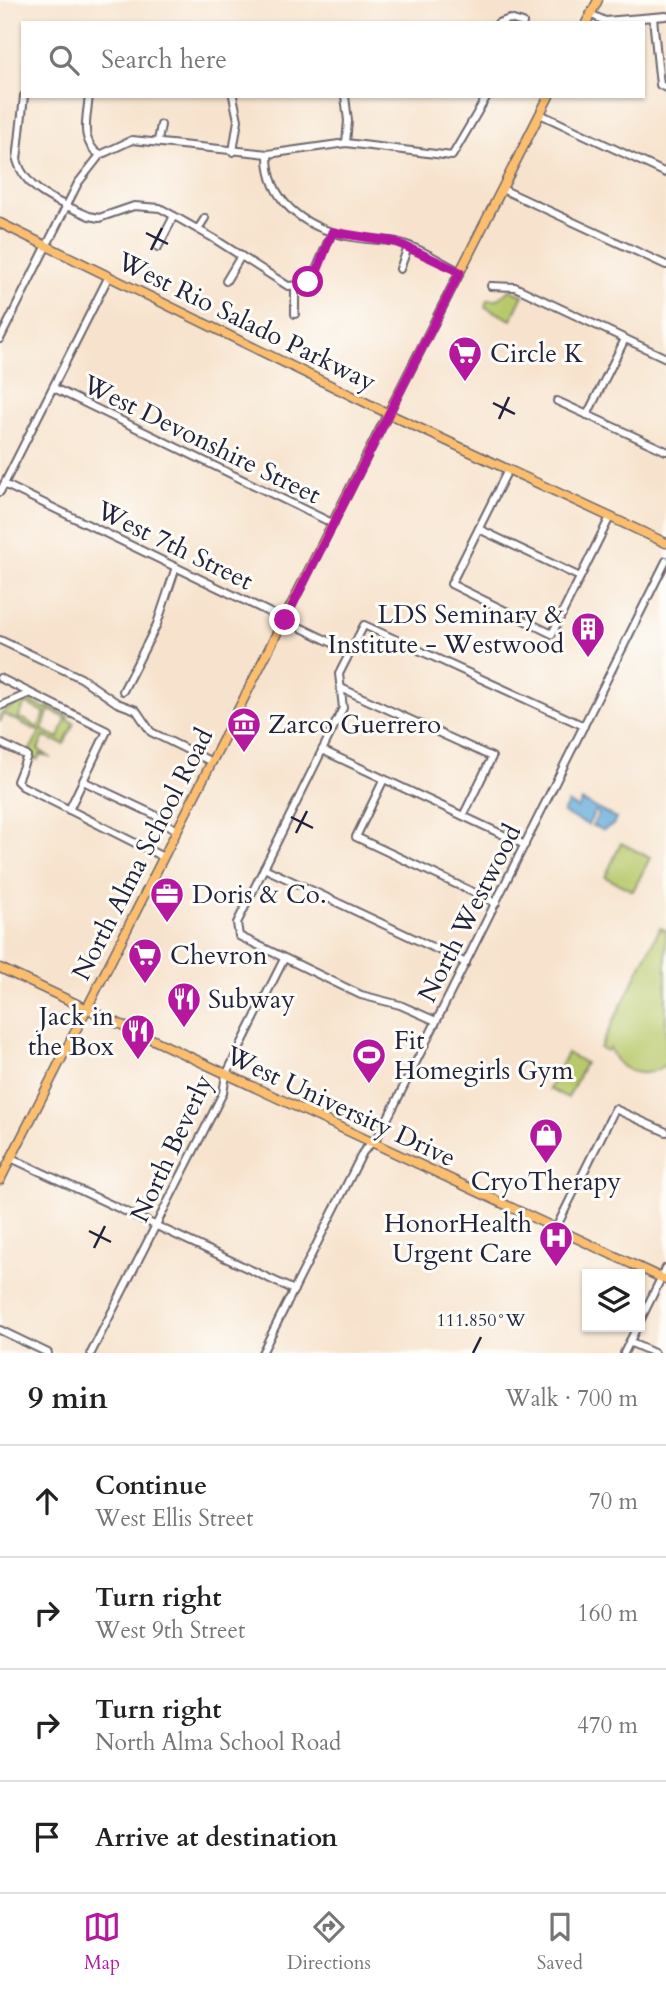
<!DOCTYPE html>
<meta charset="utf-8">
<style>
:root{--surface:#fff;--page:#f6f6f6;--text:#222;--muted:#767676;--line:#e0e0e0;--accent:#b5179e}
body{margin:0;font-family:Cardo,serif;background:var(--page);color:var(--text)}
.controls{position:absolute;right:21px;bottom:21px;display:grid;overflow:hidden;border-radius:0px;box-shadow:0 2px 5px #0004}
.controls button{width:63px;height:63px;display:grid;place-items:center;padding:0;border:0;border-bottom:2px solid var(--line);background:var(--surface);color:var(--text);font:35px sans-serif}
.stop{position:absolute;width:21px;height:21px;margin:-16px;border:5px solid #b5179e;border-radius:50%;background:#fff}
.stop.end{background:#b5179e;border-color:#fff;box-shadow:0 2px 7px #0008}
.list{margin:0;padding:0;list-style:none}
h2{display:flex;justify-content:space-between;align-items:center;height:91px;margin:0;padding:0 28px;font-size:30px}
h2 small{font-size:23px;font-weight:400;color:var(--muted)}
.list li{display:grid;grid-template-columns:46px 1fr auto;gap:21px;align-items:center;box-sizing:border-box;height:112px;padding:0 28px;border-top:2px solid var(--line)}
.list b{display:block;font-size:26px;white-space:nowrap}
.list p{margin:0;font-size:23px;white-space:nowrap;color:var(--muted)}
.list em{font-size:23px;font-style:normal;color:var(--muted)}
.icon{flex:none;width:38px;height:38px;fill:none;stroke:currentColor;stroke-width:2;stroke-linecap:round;stroke-linejoin:round}
.map{position:relative;flex:none;width:666px;height:1353px;overflow:hidden}
.search{position:absolute;background:var(--surface);box-shadow:0 2px 5px #0004;left:21px;right:21px;top:21px;height:77px;display:flex;align-items:center;gap:18px;box-sizing:border-box;padding:0 24px;border-radius:0px;color:var(--muted);font-size:26px}
.sheet{height:539px;background:var(--surface)}
nav{display:flex;justify-content:space-around;align-items:center;box-sizing:border-box;height:98px;border-top:2px solid var(--line);background:var(--surface);font-size:19px;color:var(--muted)}
nav a{display:grid;justify-items:center;gap:4px}
nav .on{color:var(--accent)}
.map>svg:first-child{display:block}
.green{fill:#b8c96c;stroke:#6d7654;stroke-width:2;fill-rule:evenodd}
.water{fill:#64abda;stroke:#43668a;stroke-width:2}
.lines{fill:none;stroke-linecap:round;stroke-linejoin:round}
.minor-casing{stroke:#6d666e;stroke-width:10}
.major-casing{stroke:#6d666e;stroke-width:11}
.minor{stroke:#fff;stroke-width:6}
.major{stroke:#fbbe6e;stroke-width:8}
.route{stroke:#b5179e;stroke-width:9}
.ticks{fill:none;stroke:#22223b;stroke-width:2.5}
.labels{text-anchor:middle;stroke-width:6;stroke-linejoin:round;paint-order:stroke}
.street-label{font-size:26px;fill:#22223b;stroke:#fdfcf7}
.poi-label{font-size:26px;fill:#22223b;stroke:#fdfcf7;text-anchor:start}
.ticks-label{font-size:18px;text-anchor:middle;fill:#22223b;stroke:#fdfcf7;stroke-width:6;stroke-linejoin:round;paint-order:stroke}
</style>
<div class="map">
<svg width="666" height="1353" viewBox="0 0 666 1353">
<rect width="100%" height="100%" fill="#fdfcf7"/>
<filter id="ink" filterUnits="userSpaceOnUse"><feTurbulence type="fractalNoise" baseFrequency=".0143" numOctaves="2"/><feDisplacementMap in="SourceGraphic" scale="14" xChannelSelector="R" yChannelSelector="G"/><feConvolveMatrix kernelMatrix="1 2 1 2 8 2 1 2 1" color-interpolation-filters="sRGB"/></filter>
<filter id="wash" filterUnits="userSpaceOnUse"><feTurbulence type="fractalNoise" baseFrequency=".00686" numOctaves="4" result="noise"/><feDisplacementMap in="SourceGraphic" scale="28" xChannelSelector="R" yChannelSelector="G"/><feGaussianBlur stdDeviation="1.57" result="paint"/><feColorMatrix in="noise" values="0 0 0 0 0 0 0 0 0 0 0 0 0 0 0 0 0 1.4 0 .05"/><feComposite in="paint" operator="in"/></filter>
<g filter="url(#wash)">
<rect width="100%" height="100%" fill="#f7e3cd"/>
<g class="green">
<path d="M510 290 523 295 511 320 485 307 487 300H497Z"/>
<path d="M30 696V701L46 709 48 706 69 716 68 720 74 723 64 744 44 737 38 749 51 758 41 754 37 760 27 755 40 732 4 714 0 722V714ZM25 703 45 713 38 728 24 719H18ZM49 710 66 718 59 738 42 730Z"/>
<path d="M621 843 650 858 633 891 605 877Z"/>
<path d="M660 928 666 930V1064C645 1081 618 1073 610 1048L607 1051 600 1048Z"/>
<path d="M567 1053 585 1063 568 1098 549 1089Z"/>
</g>
<path class="water" d="M582 801 616 818 613 825 603 830 592 826 599 814 595 811 588 825 563 813 568 803 578 808Z"/>
</g>
<g filter="url(#ink)">
<g class="lines">
<g class="minor-casing">
<g id="minor">
<path d="M590 14 605 21 666 16"/>
<path d="M653 18 660 85 666 88"/>
<path d="M498 23 510 19 523 23"/>
<path d="M24 96 17 160C26 192 61 203 89 216L99 218 134 206 160 208 213 238 288 286 302 285 314 275 332 232"/>
<path d="M89 96C87 117 79 142 100 155"/>
<path d="M233 96 238 120 233 152"/>
<path d="M345 96 348 121 346 143"/>
<path d="M540 114 666 173"/>
<path d="M158 141 161 125"/>
<path d="M268 154C267 200 303 227 347 236 363 240 379 239 396 242 418 247 440 261 460 272"/>
<path d="M502 189 666 265"/>
<path d="M198 229 205 218"/>
<path d="M158 247 174 216"/>
<path d="M400 269 408 247"/>
<path d="M226 281 241 256"/>
<path d="M491 286 515 287 666 358"/>
<path d="M295 314V286"/>
<path d="M0 339 78 183 100 155 132 140 268 154 346 143 452 156 487 96"/>
<path d="M54 388 334 524"/>
<path d="M557 401 666 451"/>
<path d="M587 415 625 339"/>
<path d="M508 470 451 584 552 634 610 517"/>
<path d="M4 484 349 651"/>
<path d="M0 492 109 276"/>
<path d="M479 529 580 577"/>
<path d="M0 640 81 678 117 703 136 710 151 732 212 762"/>
<path d="M0 678 107 731 69 810"/>
<path d="M341 688 492 757 463 816"/>
<path d="M123 691 157 624 176 567"/>
<path d="M0 706 30 693"/>
<path d="M0 743 27 756 17 781 22 786 163 857"/>
<path d="M322 750 525 845"/>
<path d="M384 779 356 837 496 903"/>
<path d="M83 781 153 814 176 830"/>
<path d="M264 868 466 963"/>
<path d="M436 1021 400 1005 361 995 239 936 237 923 343 708 339 674 364 625 584 726"/>
<path d="M11 1158 294 1290"/>
<path d="M556 1228 615 1109 666 1132"/>
<path d="M640 1321 666 1268"/>
<path d="M0 1330 48 1353"/>
<path d="M629 1342 654 1353"/>
<path d="M91 1353 223 1093 226 1075 284 959"/>
<path d="M262 1353 363 1152 378 1136 394 1106 666 561"/>
<path d="M624 1353 637 1327"/>
</g>
</g>
<g class="major-casing">
<g id="major">
<path d="M586 23 598 0"/>
<path d="M0 223 389 414 666 543"/>
<path d="M0 968 666 1280"/>
<path d="M0 1180 549 96"/>
</g>
</g>
<use href="#minor" class="minor"/>
<use href="#major" class="major"/>
</g>
</g>
<g class="lines" filter="url(#ink)">
<path class="route" d="M285 620 460 272 396 242 332 232 318 269 308 282"/>
</g>
<path class="ticks" d="M146 233 168 244M151 250 162 228M493 403 515 414M499 419 509 397M291 817 313 828M296 833 307 811M89 1231 111 1242M94 1248 105 1226M473 1353 481 1337"/>
<defs>
<g id="supermarket-pin" transform="scale(1.75)"><path d="M0 17L-7.5 6A9.5 9.5 0 1 1 7.5 6Z" fill="#b5179e" stroke="#fdfcf7"/><path d="M-6-5.5h2.5l.6 2H6L4.5 2H-2.5L-4.4-4H-6ZM-1.5 3.2a1.3 1.3 0 1 0 .1 0ZM3 3.2a1.3 1.3 0 1 0 .1 0Z" fill="#fff"/></g>
<g id="building-pin" transform="scale(1.75)"><path d="M0 17L-7.5 6A9.5 9.5 0 1 1 7.5 6Z" fill="#b5179e" stroke="#fdfcf7"/><path d="M-4-6H4V6H1V3H-1V6H-4ZM-2.5-4.3h1.7v1.8h-1.7ZM.8-4.3h1.7v1.8H.8ZM-2.5-1h1.7V.8h-1.7ZM.8-1h1.7V.8H.8Z" fill="#fff"/></g>
<g id="museum-pin" transform="scale(1.75)"><path d="M0 17L-7.5 6A9.5 9.5 0 1 1 7.5 6Z" fill="#b5179e" stroke="#fdfcf7"/><path d="M0-6L6-3V-2H-6V-3ZM-5-1h2V3h-2ZM-1-1h2V3h-2ZM3-1h2V3H3ZM-6 4H6V6H-6Z" fill="#fff"/></g>
<g id="office-pin" transform="scale(1.75)"><path d="M0 17L-7.5 6A9.5 9.5 0 1 1 7.5 6Z" fill="#b5179e" stroke="#fdfcf7"/><path d="M-6-3h4V-5.5h4V-3h4V5H-6ZM-1-4.5V-3h2v-1.5ZM-6 0V1H6V0Z" fill="#fff"/></g>
<g id="restaurant-pin" transform="scale(1.75)"><path d="M0 17L-7.5 6A9.5 9.5 0 1 1 7.5 6Z" fill="#b5179e" stroke="#fdfcf7"/><path d="M-5-6h1v4h1v-4h1v4h1v-4h1v5L-1.5 .5V6h-2V.5L-5-1ZM5-6V6H3V1.5H1.5Q1.5-4 5-6Z" fill="#fff"/></g>
<g id="stadium-pin" transform="scale(1.75)"><path d="M0 17L-7.5 6A9.5 9.5 0 1 1 7.5 6Z" fill="#b5179e" stroke="#fdfcf7"/><path d="M0-5a6.5 5 0 1 0 0 10a6.5 5 0 1 0 0-10ZM-3.5-1.8h7v3.6h-7Z" fill="#fff"/></g>
<g id="shop-pin" transform="scale(1.75)"><path d="M0 17L-7.5 6A9.5 9.5 0 1 1 7.5 6Z" fill="#b5179e" stroke="#fdfcf7"/><path d="M-5-2.5h2.3a2.7 3.5 0 0 1 5.4 0H5L5.5 6h-11ZM-1.5-2.5h3a1.5 2.3 0 0 0-3 0Z" fill="#fff"/></g>
<g id="hospital-pin" transform="scale(1.75)"><path d="M0 17L-7.5 6A9.5 9.5 0 1 1 7.5 6Z" fill="#b5179e" stroke="#fdfcf7"/><path d="M-5-5h3v3.5h4V-5h3V5h-3V1.5h-4V5h-3Z" fill="#fff"/></g>
</defs>
<g fill-rule="evenodd">
<use href="#supermarket-pin" x="465" y="353"/>
<use href="#building-pin" x="588" y="629"/>
<use href="#museum-pin" x="244" y="724"/>
<use href="#office-pin" x="167" y="894"/>
<use href="#supermarket-pin" x="145" y="955"/>
<use href="#restaurant-pin" x="184" y="999"/>
<use href="#restaurant-pin" x="138" y="1031"/>
<use href="#stadium-pin" x="369" y="1055"/>
<use href="#shop-pin" x="546" y="1135"/>
<use href="#hospital-pin" x="556" y="1238"/>
</g>
<g class="labels">
<g class="street-label">
<text transform="translate(247 321) rotate(26)" y="9">West Rio Salado Parkway</text>
<text transform="translate(202 439) rotate(26)" y="9">West Devonshire Street</text>
<text transform="translate(175 545) rotate(26)" y="9">West 7th Street</text>
<text transform="translate(142 854) rotate(-63)" y="9">North Alma School Road</text>
<text transform="translate(469 913) rotate(-63)" y="9">North Westwood</text>
<text transform="translate(341 1106) rotate(25)" y="9">West University Drive</text>
<text transform="translate(171 1148) rotate(-65)" y="9">North Beverly</text>
</g>
<g class="poi-label">
<text x="490" y="362">Circle K</text>
<text x="564" y="623" text-anchor="end">LDS Seminary &amp;<tspan x="564" dy="30">Institute - Westwood</tspan></text>
<text x="268" y="733">Zarco Guerrero</text>
<text x="192" y="903">Doris &amp; Co.</text>
<text x="170" y="964">Chevron</text>
<text x="208" y="1008">Subway</text>
<text x="114" y="1025" text-anchor="end">Jack in<tspan x="114" dy="30">the Box</tspan></text>
<text x="394" y="1049">Fit<tspan x="394" dy="30">Homegirls Gym</tspan></text>
<text x="546" y="1190" text-anchor="middle">CryoTherapy</text>
<text x="532" y="1232" text-anchor="end">HonorHealth<tspan x="532" dy="30">Urgent Care</tspan></text>
</g>
</g>
<g class="ticks-label">
<text x="481" y="1326">111.850°W</text>
</g>
</svg>
<div class="controls">
<button><svg class="icon" aria-label="layers" viewBox="0 0 24 24"><path d="M12 4l9 5-9 5-9-5zM3 14l9 5 9-5"/></svg></button>
</div>
<div class="stop" style="left:308px;top:282px"></div>
<div class="stop end" style="left:285px;top:620px"></div>
<div class="search"><svg class="icon" aria-label="search" viewBox="0 0 24 24"><circle cx="10" cy="10" r="6"/><path d="M15 15l6 6"/></svg>Search here</div>
</div>
<section class="sheet">
<h2>9 min<small>Walk · 700 m</small></h2>
<ul class="list">
<li><svg class="icon" aria-label="ahead" viewBox="0 0 24 24"><path d="M12 20V5M6 11l6-6 6 6"/></svg><div><b>Continue</b><p>West Ellis Street</p></div><em>70 m</em></li>
<li><svg class="icon" aria-label="right" viewBox="0 0 24 24"><path d="M7 20v-9h11M14 6l5 5-5 5"/></svg><div><b>Turn right</b><p>West 9th Street</p></div><em>160 m</em></li>
<li><svg class="icon" aria-label="right" viewBox="0 0 24 24"><path d="M7 20v-9h11M14 6l5 5-5 5"/></svg><div><b>Turn right</b><p>North Alma School Road</p></div><em>470 m</em></li>
<li><svg class="icon" aria-label="arrive" viewBox="0 0 24 24"><path d="M6 21V4h12l-3 4 3 4H6"/></svg><div><b>Arrive at destination</b></div></li>
</ul>
</section>
<nav>
<a class="on"><svg class="icon" aria-label="map" viewBox="0 0 24 24"><path d="M3 6l6-2 6 2 6-2v14l-6 2-6-2-6 2zM9 4v14M15 6v14"/></svg>Map</a>
<a><svg class="icon" aria-label="directions" viewBox="0 0 24 24"><path d="M12 3l9 9-9 9-9-9zM9 14v-3h6M13 9l2 2-2 2"/></svg>Directions</a>
<a><svg class="icon" aria-label="saved" viewBox="0 0 24 24"><path d="M7 4h10v16l-5-4-5 4z"/></svg>Saved</a>
</nav>
